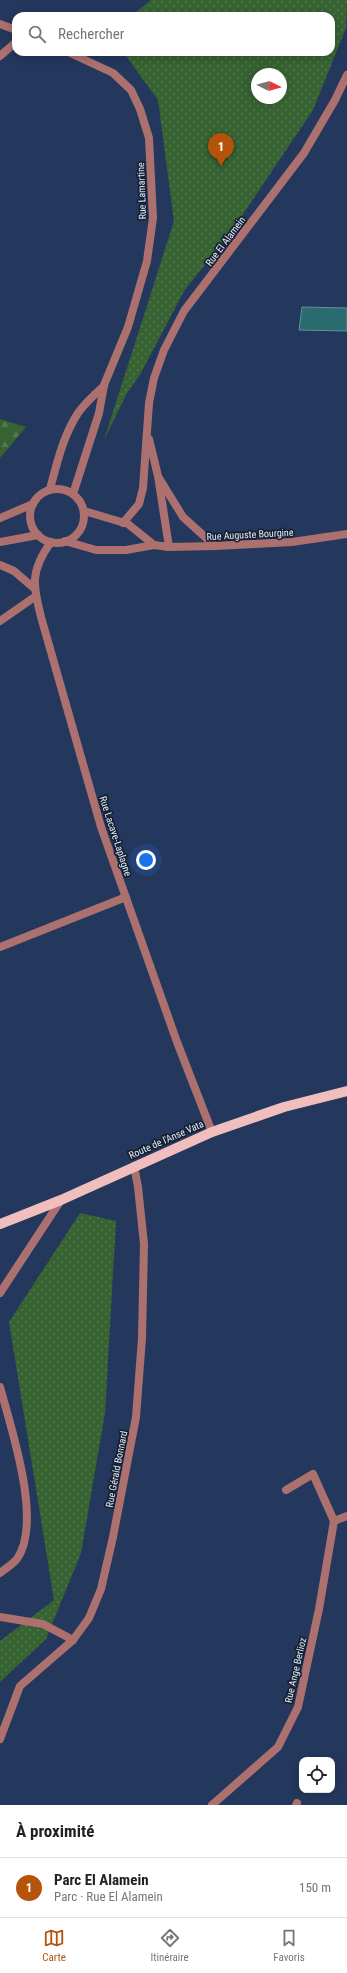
<!DOCTYPE html>
<html lang="fr">
<meta charset="utf-8">
<style>
:root{--surface:#fff;--page:#f6f6f6;--text:#222;--muted:#767676;--line:#e0e0e0;--accent:#b45309}
body{margin:0;font-family:"Roboto Condensed",sans-serif;background:var(--page);color:var(--text)}
.controls{position:absolute;right:12px;bottom:12px;display:grid;overflow:hidden;border-radius:8px;box-shadow:0 2px 10px #0003}
.controls button{width:36px;height:36px;display:grid;place-items:center;padding:0;border:0;border-bottom:1px solid var(--line);background:var(--surface);color:var(--text);font:20px sans-serif}
.compass{position:absolute;left:251px;top:68px;width:36px;height:36px;border-radius:50%;background:var(--surface);box-shadow:0 2px 10px #0003;rotate:95deg}
.you{position:absolute;left:146px;top:860px;width:14px;height:14px;margin:-10px;border:3px solid #fff;border-radius:50%;background:#1a73e8;box-shadow:0 0 0 6px #1a73e833}
.badge{display:grid;place-items:center;width:26px;height:26px;border-radius:50%;background:var(--accent);color:#fff;font-size:13px;font-weight:700}
.pin{position:absolute;translate:-50% -33px;filter:drop-shadow(0 1px 2px #0008)}
.pin::after{content:'';position:absolute;top:21px;width:14px;height:12px;background:inherit;clip-path:polygon(0 0,100% 0,50% 100%)}
.list{margin:0;padding:0;list-style:none}
h2{display:flex;justify-content:space-between;align-items:center;height:52px;margin:0;padding:0 16px;font-size:17px}
h2 small{font-size:13px;font-weight:400;color:var(--muted)}
.list li{display:grid;grid-template-columns:26px 1fr auto;gap:12px;align-items:center;box-sizing:border-box;height:60px;padding:0 16px;border-top:1px solid var(--line)}
.list b{display:block;font-size:15px;white-space:nowrap}
.list p{margin:0;font-size:13px;white-space:nowrap;color:var(--muted)}
.list em{font-size:13px;font-style:normal;color:var(--muted)}
.icon{flex:none;width:22px;height:22px;fill:none;stroke:currentColor;stroke-width:2;stroke-linecap:round;stroke-linejoin:round}
.map{position:relative;flex:none;width:347px;height:1805px;overflow:hidden}
.search{position:absolute;background:var(--surface);box-shadow:0 2px 10px #0003;left:12px;right:12px;top:12px;height:44px;display:flex;align-items:center;gap:10px;box-sizing:border-box;padding:0 14px;border-radius:12px;color:var(--muted);font-size:15px}
.sheet{height:112px;background:var(--surface)}
nav{display:flex;justify-content:space-around;align-items:center;box-sizing:border-box;height:56px;border-top:1px solid var(--line);background:var(--surface);font-size:11px;color:var(--muted)}
nav a{display:grid;justify-items:center;gap:2px}
nav .on{color:var(--accent)}
.map>svg:first-child{display:block}
.grass{fill:url(#grass-dots);fill-rule:evenodd}
.forest{fill:url(#forest-firs)}
.water{fill:#2a6b70;stroke:#61929b}
.lines{fill:none;stroke-linecap:round;stroke-linejoin:round}
.service{stroke:#ac716f;stroke-width:8}
.minor{stroke:#ac716f;stroke-width:8}
.tertiary{stroke:#ac716f;stroke-width:8}
.primary{stroke:#f0bebc;stroke-width:10}
.labels{text-anchor:middle;stroke-width:3.5;stroke-linejoin:round;paint-order:stroke}
.street-label{font-size:10px;fill:#e2ecff;stroke:#172031}
</style>
<div class="map">
<svg width="347" height="1805" viewBox="0 0 347 1805">
<defs>
<pattern id="grass-dots" width="8" height="8" patternUnits="userSpaceOnUse"><rect width="8" height="8" fill="#376232"/><path d="M2 2h.1M6 6h.1" fill="none" stroke="#547951" stroke-width="1.8" stroke-linecap="round"/></pattern>
<pattern id="forest-firs" width="22" height="20" patternUnits="userSpaceOnUse"><rect width="22" height="20" fill="#376232"/><path d="M5 1l3.5 6h-7zM16 11l3.5 6h-7z" fill="#547951"/></pattern>
</defs>
<rect width="100%" height="100%" fill="#24385d"/>
<g class="grass">
<path d="M151 0H347L346 28 313 110 235 226 184 291 141 373 127 393 104 440 174 221 158 100 123 52H331V16H131ZM257 74H281V98H257Z"/>
<path d="M80 1213 116 1221 105 1413 81 1553 46 1639 0 1682V1641L54 1600 9 1322Z"/>
</g>
<path class="forest" d="M0 419 26 427 0 458Z"/>
<path class="water" d="M302 307 347 308V331L299 330Z"/>
<g class="lines">
<g class="service">
<path d="M0 56 16 42"/>
<path d="M0 621 36 596"/>
<path d="M0 947 126 897"/>
<path d="M0 1293 61 1200"/>
<path d="M0 1387C11 1428 43 1522 17 1559 13 1564 5 1569 0 1573"/>
<path d="M286 1490 313 1474 334 1521"/>
<path d="M0 1617 43 1624 73 1640"/>
<path d="M296 1805 297 1803"/>
</g>
<g class="minor">
<path d="M0 518 33 504"/>
<path d="M0 542 38 535"/>
<path d="M0 1739 20 1686 73 1640 89 1618 101 1589 113 1537 136 1417 142 1338 144 1244 138 1187 134 1166"/>
<path d="M212 1805 278 1747 298 1707 319 1609 334 1521 347 1516"/>
</g>
<g class="tertiary">
<path d="M0 24 16 30"/>
<path d="M68 52 113 73 131 90 140 109 149 138 153 218 147 261 128 327 104 385 99 413 73 494"/>
<path d="M149 439 158 476 169 547"/>
<path d="M159 478 183 517 215 546"/>
<path d="M50 489C57 463 63 436 78 413 85 403 95 394 104 386"/>
<circle cx="57" cy="516" r="27"/>
<path d="M84 511 128 524 154 545"/>
<path d="M123 523 139 504 143 488 149 403 154 378 164 350 184 311 304 153 335 100 347 75"/>
<path d="M65 541 96 550H126L154 545 169 547 215 546 292 542 347 534"/>
<path d="M51 542C30 571 33 584 41 617L101 827 177 1042 212 1132"/>
<path d="M0 565 14 571 35 589"/>
</g>
<path class="primary" d="M0 1224 61 1200 212 1132 284 1107 347 1091"/>
</g>
<g class="labels">
<g class="street-label">
<text transform="translate(141 191) rotate(-92)" y="4">Rue Lamartine</text>
<text transform="translate(225 241) rotate(-53)" y="4">Rue El Alamein</text>
<text transform="translate(250 534) rotate(-3)" y="4">Rue Auguste Bourgine</text>
<text transform="translate(116 836) rotate(72)" y="4">Rue Lacave-Laplagne</text>
<text transform="translate(166 1139) rotate(-24)" y="4">Route de l'Anse Vata</text>
<text transform="translate(116 1469) rotate(-79)" y="4">Rue Gérald Bonnard</text>
<text transform="translate(295 1670) rotate(-77)" y="4">Rue Ange Berlioz</text>
</g>
</g>
</svg>
<div class="controls">
<button><svg class="icon" aria-label="locate" viewBox="0 0 24 24"><circle cx="12" cy="12" r="6"/><path d="M12 2v4M12 18v4M2 12h4M18 12h4"/></svg></button>
</div>
<svg class="compass" viewBox="-18 -18 36 36"><path d="M0-13l5 13h-10z" fill="#e53935"/><path d="M0 13l5-13h-10z" fill="#767676"/></svg>
<div class="you"></div>
<div class="pin badge" style="left:221px;top:166px">1</div>
<div class="search"><svg class="icon" aria-label="search" viewBox="0 0 24 24"><circle cx="10" cy="10" r="6"/><path d="M15 15l6 6"/></svg>Rechercher</div>
</div>
<section class="sheet">
<h2>À proximité<small></small></h2>
<ul class="list">
<li><span class="badge">1</span><div><b>Parc El Alamein</b><p>Parc · Rue El Alamein</p></div><em>150 m</em></li>
</ul>
</section>
<nav>
<a class="on"><svg class="icon" aria-label="map" viewBox="0 0 24 24"><path d="M3 6l6-2 6 2 6-2v14l-6 2-6-2-6 2zM9 4v14M15 6v14"/></svg>Carte</a>
<a><svg class="icon" aria-label="directions" viewBox="0 0 24 24"><path d="M12 3l9 9-9 9-9-9zM9 14v-3h6M13 9l2 2-2 2"/></svg>Itinéraire</a>
<a><svg class="icon" aria-label="saved" viewBox="0 0 24 24"><path d="M7 4h10v16l-5-4-5 4z"/></svg>Favoris</a>
</nav>
